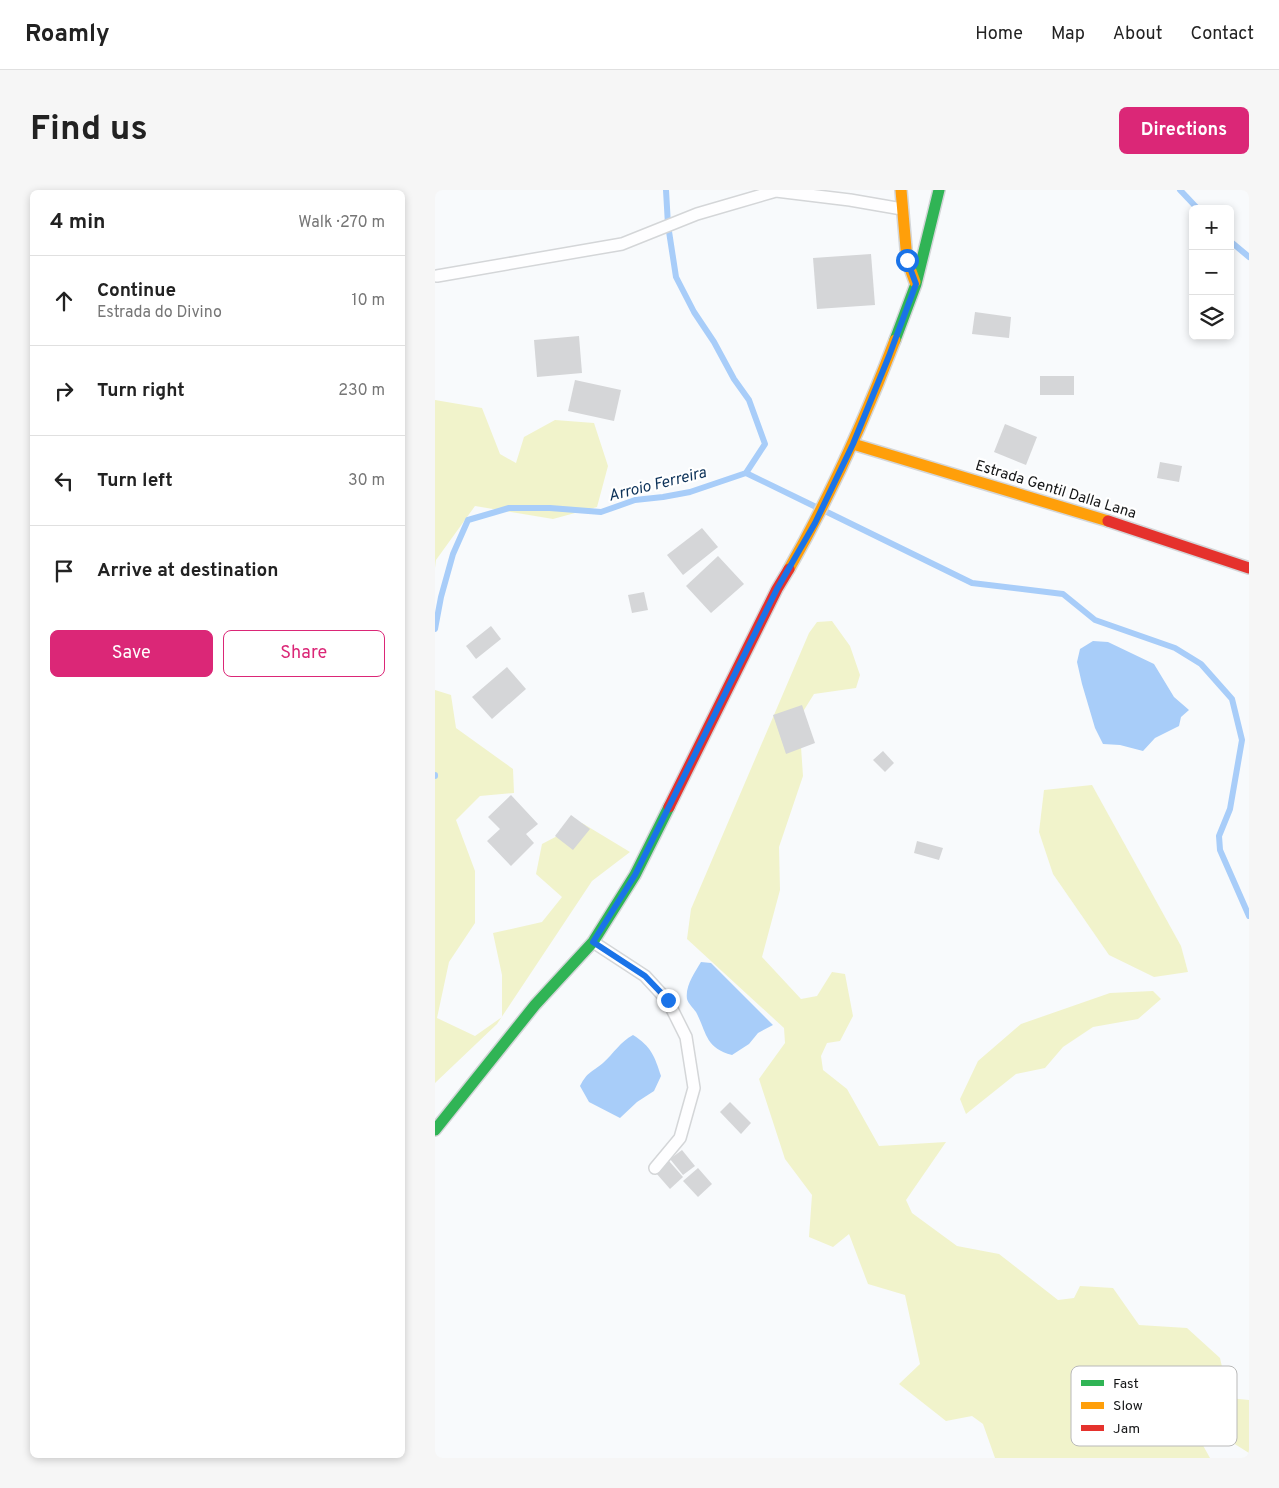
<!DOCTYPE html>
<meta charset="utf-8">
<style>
:root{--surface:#fff;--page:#f6f6f6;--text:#222;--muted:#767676;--line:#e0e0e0;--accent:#db2777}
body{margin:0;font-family:Overpass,sans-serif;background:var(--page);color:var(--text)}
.controls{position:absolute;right:15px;top:15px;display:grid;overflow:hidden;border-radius:8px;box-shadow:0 2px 8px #0003}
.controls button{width:45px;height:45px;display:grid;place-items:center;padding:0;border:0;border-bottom:1px solid var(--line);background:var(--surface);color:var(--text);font:25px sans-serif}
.stop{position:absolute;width:15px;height:15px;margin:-11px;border:4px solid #1a73e8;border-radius:50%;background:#fff}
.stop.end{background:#1a73e8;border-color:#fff;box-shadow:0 1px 5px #0008}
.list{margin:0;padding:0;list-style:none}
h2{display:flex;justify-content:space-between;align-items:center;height:65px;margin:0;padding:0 20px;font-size:21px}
h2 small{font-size:16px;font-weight:400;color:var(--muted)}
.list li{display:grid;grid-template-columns:32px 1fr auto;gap:15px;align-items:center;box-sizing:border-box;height:90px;padding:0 20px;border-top:1px solid var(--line)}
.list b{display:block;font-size:19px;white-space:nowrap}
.list p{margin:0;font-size:16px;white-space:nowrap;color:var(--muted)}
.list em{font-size:16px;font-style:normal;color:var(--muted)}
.actions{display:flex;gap:10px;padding:15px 20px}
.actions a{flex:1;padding:11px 0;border:1px solid var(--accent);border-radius:8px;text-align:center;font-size:18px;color:var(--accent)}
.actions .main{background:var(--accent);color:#fff}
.icon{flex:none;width:28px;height:28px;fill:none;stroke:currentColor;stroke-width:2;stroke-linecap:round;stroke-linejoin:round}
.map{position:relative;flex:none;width:814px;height:1268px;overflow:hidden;border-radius:8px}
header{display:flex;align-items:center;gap:30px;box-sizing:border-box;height:70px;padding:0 25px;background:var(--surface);border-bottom:1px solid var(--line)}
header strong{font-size:24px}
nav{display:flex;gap:28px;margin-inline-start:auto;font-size:18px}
.intro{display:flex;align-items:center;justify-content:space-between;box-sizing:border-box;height:120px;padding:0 30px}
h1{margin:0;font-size:35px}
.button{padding:12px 22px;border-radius:8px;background:var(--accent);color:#fff;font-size:18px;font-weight:700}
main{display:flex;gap:30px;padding:0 30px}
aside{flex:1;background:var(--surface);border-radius:8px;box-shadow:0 2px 8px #0003}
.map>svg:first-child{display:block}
.green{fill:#f1f3cb}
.water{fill:#a8cdf9}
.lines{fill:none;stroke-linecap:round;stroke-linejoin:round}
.stream{stroke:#a8cdf9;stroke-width:6}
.building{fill:#d5d6d8}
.lane-casing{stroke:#d4d6d8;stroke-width:14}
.fast-casing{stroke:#d4d6d8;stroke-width:14}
.slow-casing{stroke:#d4d6d8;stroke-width:14}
.jam-casing{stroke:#d4d6d8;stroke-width:14}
.lane{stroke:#fefeff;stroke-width:11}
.fast{stroke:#30b455;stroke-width:11}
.slow{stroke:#ff9f0a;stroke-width:11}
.jam{stroke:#e5322d;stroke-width:11}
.route{stroke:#1a73e8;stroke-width:6}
.labels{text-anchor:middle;stroke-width:4.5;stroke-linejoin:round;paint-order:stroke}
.street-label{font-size:15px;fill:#151617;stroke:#fff}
.water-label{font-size:16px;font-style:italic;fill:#0d3259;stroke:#fff}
.key{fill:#fff;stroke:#b9b9b9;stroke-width:1}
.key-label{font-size:14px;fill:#151617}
</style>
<header>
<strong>Roamly</strong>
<nav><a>Home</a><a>Map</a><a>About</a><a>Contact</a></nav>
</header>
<div class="intro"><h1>Find us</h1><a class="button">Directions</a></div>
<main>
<aside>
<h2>4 min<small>Walk · 270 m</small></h2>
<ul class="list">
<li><svg class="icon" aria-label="ahead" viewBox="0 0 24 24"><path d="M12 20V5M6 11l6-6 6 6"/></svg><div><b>Continue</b><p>Estrada do Divino</p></div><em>10 m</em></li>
<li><svg class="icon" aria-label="right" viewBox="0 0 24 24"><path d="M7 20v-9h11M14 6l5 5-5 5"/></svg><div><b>Turn right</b></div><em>230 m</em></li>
<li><svg class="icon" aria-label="left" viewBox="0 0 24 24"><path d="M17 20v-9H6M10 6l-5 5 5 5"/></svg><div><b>Turn left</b></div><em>30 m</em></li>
<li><svg class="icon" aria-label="arrive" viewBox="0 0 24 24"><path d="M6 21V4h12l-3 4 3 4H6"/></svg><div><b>Arrive at destination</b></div></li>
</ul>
<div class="actions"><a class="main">Save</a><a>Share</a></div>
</aside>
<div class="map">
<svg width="814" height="1268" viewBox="0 0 814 1268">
<rect width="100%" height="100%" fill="#f8fafc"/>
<g class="green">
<path d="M0 210 47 218 65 264 81 273 89 247 120 230 159 233 173 276 162 317 118 329 40 316 1 370 0 378Z"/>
<path d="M397 431 415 456 425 485 421 498 379 504 364 528 368 586 344 657 345 700 327 767 366 809 382 806 397 782 410 784 418 826 405 851 392 853 386 866 388 880 412 899 444 956 511 952 471 1010 477 1023 522 1056 564 1064 623 1110 639 1108 645 1096 678 1098 704 1135 752 1138 785 1168 794 1208 814 1210V1263L771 1236 765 1250 775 1268H560L548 1234 537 1226 511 1231 464 1194 485 1174 470 1105 433 1094 414 1044 398 1057 374 1047 377 1005 350 969 324 889 350 853 349 838 252 749 256 719 374 443 382 432Z"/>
<path d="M0 500 16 505 21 538 78 579 79 603 45 606 21 630 40 681V733L14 772 2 828 40 846 67 827V785L58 743 107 732 127 707 101 684 107 654 147 633 195 662 157 691 62 834 0 893Z"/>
<path d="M657 595 746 756 753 782 719 787 674 765 618 684 604 642 609 600Z"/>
<path d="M718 801 726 809 703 829 658 837 628 857 610 878 581 884 531 924 525 909 543 871 586 834 675 803Z"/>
</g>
<g class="water">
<path d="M658 451 673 452 719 474 739 507 754 520 746 527 744 536 720 548 708 561 685 555 668 554 660 538 647 494 642 472 645 459Z"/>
<path d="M266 772 276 773 338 835 323 843 314 854 297 865C270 858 272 843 261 822 258 818 253 813 252 809 250 796 260 782 266 772Z"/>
<path d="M198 845C216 856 220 867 226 886L219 901 202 912 185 928 154 912 145 896C153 881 156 883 168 873 179 863 185 852 198 845Z"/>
</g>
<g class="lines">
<g class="stream">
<path d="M745 0 763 19"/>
<path d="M795 51 814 67"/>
<path d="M311 283 381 317"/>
<path d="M392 322 537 393 628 404 660 430 740 458 766 474 797 509 807 550 795 619 784 646 785 660 814 726"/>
<path d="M0 439 6 407 18 364 33 330 74 318H115L166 322 200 310 228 307 255 302 311 283 330 254 314 210 299 189 279 152 259 122 241 87 233 35 231 0"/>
<path d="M0 585V586"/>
</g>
</g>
<g class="building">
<path d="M436 64 440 115 382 119 378 68Z"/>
<path d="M540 122 576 127 574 148 537 144Z"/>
<path d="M144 146 147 183 102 187 99 150Z"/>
<rect x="605" y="186" width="34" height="19"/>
<path d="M140 190 186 200 179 231 133 221Z"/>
<path d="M570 234 602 247 591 275 559 262Z"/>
<path d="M725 272 747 276 744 292 722 288Z"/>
<path d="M267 338 283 357 248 385 232 365Z"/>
<path d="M283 366 309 394 276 423 251 396Z"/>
<path d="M209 402 213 420 197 423 193 405Z"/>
<path d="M56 436 66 449 41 469 31 456Z"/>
<path d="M72 477 91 499 57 529 37 507Z"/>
<path d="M367 515 380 553 351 564 338 525Z"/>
<path d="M448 561 459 573 450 582 438 570Z"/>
<path d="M76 605 103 634 91 644 99 653 76 676 52 651 65 639 53 627Z"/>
<path d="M136 625 155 639 138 660 120 646Z"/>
<path d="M482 651 508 658 504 670 479 663Z"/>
<path d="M295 912 316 933 306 944 285 922Z"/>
<path d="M247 960 260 976 248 985 235 969Z"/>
<path d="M234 971 248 987 235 999 221 983Z"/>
<path d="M263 978 277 994 263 1007 248 991Z"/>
</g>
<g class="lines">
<g class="lane-casing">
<g id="lane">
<path d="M2 86 187 54 262 24 341 1 415 10 467 19"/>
<path d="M158 752 210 786 233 811 251 847 259 898 245 948 220 978"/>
</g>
</g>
<g class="fast-casing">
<g id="fast">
<path d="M460 150 481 94 504 0"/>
<path d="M0 940 100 815 158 752 200 685 234 617"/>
</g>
</g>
<g class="slow-casing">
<g id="slow">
<path d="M466 0 472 70 480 92"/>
<path d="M418 254 673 331"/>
<path d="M354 379C396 305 430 229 460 150"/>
</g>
</g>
<g class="jam-casing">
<g id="jam">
<path d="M673 331 814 378"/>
<path d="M234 617 342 399 354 379"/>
</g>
</g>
<use href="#lane" class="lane"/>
<use href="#fast" class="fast"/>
<use href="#slow" class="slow"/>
<use href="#jam" class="jam"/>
</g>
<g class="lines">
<path class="route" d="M233 810 210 786 158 752 200 685 342 399 380 333 418 254 454 166 481 94 472 70"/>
</g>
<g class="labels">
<g class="street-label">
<text transform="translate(621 299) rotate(17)" y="5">Estrada Gentil Dalla Lana</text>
</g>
<g class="water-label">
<text transform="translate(222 293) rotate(-14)" y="6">Arroio Ferreira</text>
</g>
</g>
<rect x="636" y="1176" width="166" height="80" rx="8" class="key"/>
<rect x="646" y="1190" width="23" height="6" fill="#30b455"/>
<rect x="646" y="1212" width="23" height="7" fill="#ff9f0a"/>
<rect x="646" y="1235" width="23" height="6" fill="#e5322d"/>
<g class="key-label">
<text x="678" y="1198">Fast</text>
<text x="678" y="1220">Slow</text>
<text x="678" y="1243">Jam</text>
</g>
</svg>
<div class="controls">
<button>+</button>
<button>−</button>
<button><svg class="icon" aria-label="layers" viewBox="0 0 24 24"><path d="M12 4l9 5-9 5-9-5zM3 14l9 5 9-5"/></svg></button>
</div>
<div class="stop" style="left:472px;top:70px"></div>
<div class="stop end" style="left:233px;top:810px"></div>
</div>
</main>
